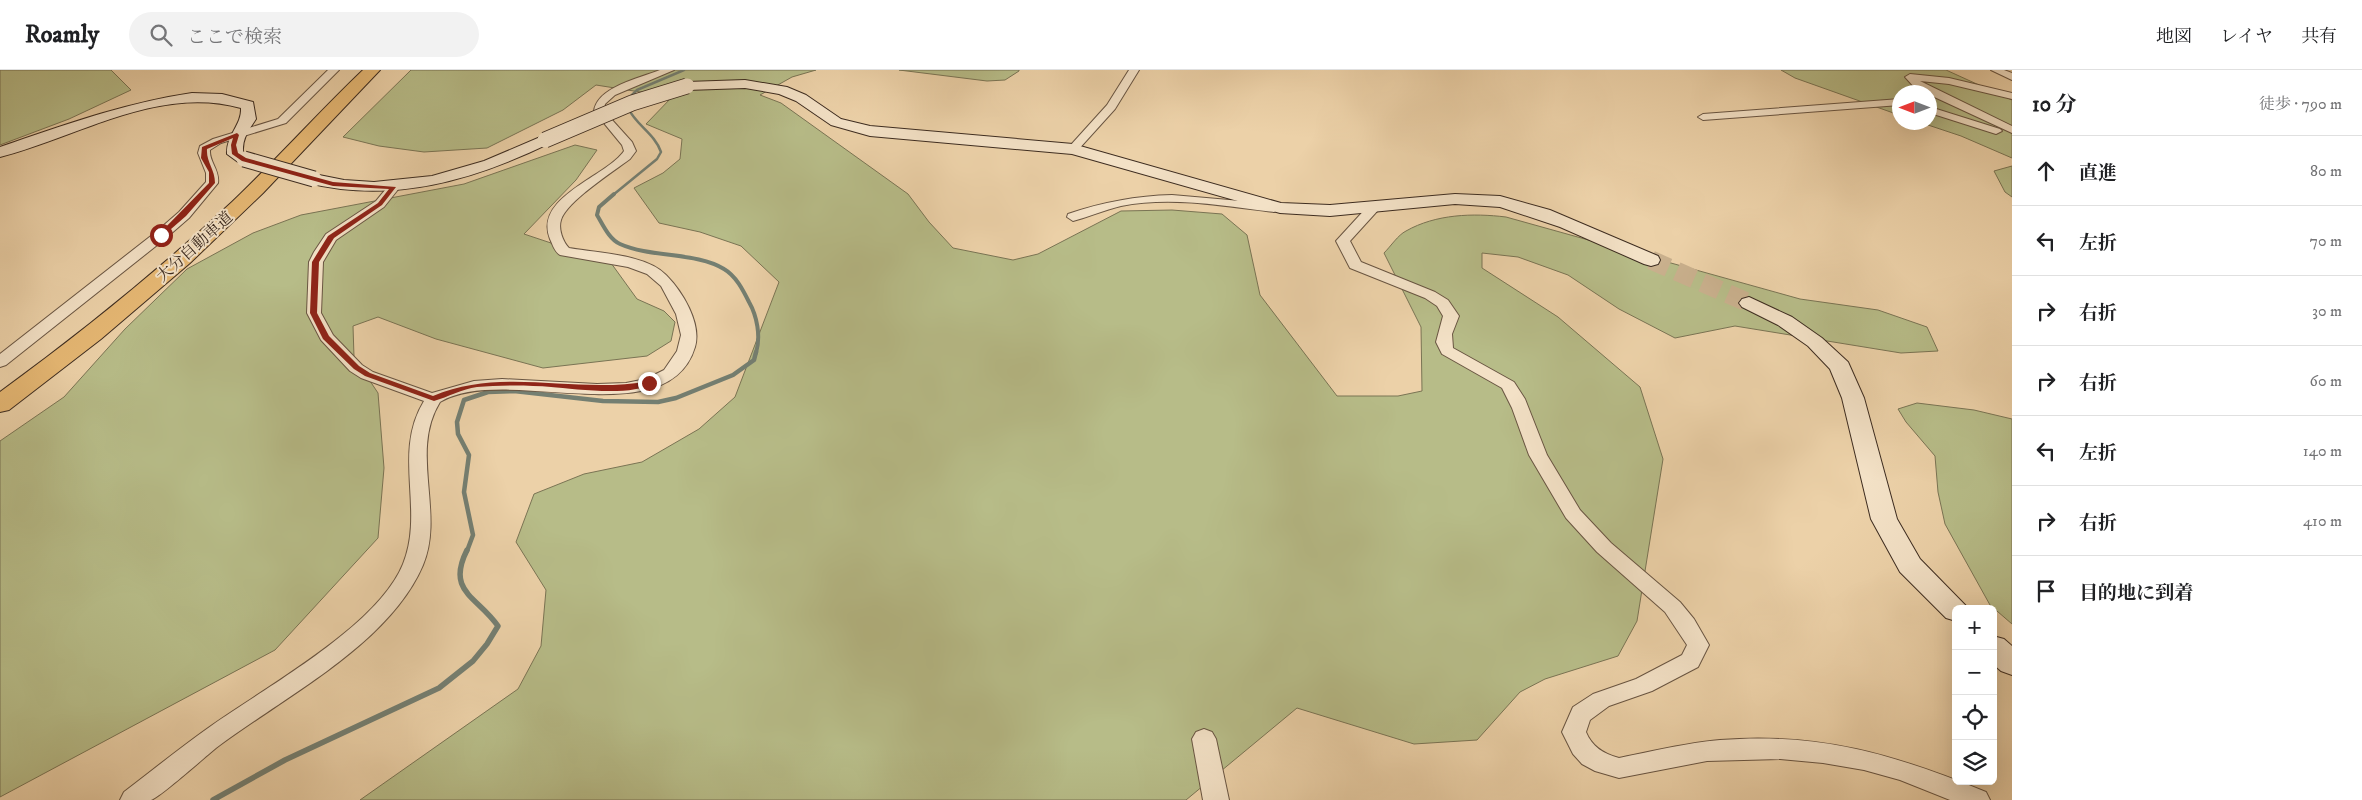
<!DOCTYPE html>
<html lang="ja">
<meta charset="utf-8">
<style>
:root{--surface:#fff;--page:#f2f2f2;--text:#202124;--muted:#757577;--line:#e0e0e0}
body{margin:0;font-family:"IM FELL DW Pica","Noto Serif JP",serif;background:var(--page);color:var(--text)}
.controls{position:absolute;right:15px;bottom:15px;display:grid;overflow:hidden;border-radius:8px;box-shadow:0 5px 20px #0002}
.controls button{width:45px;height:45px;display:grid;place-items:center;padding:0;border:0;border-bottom:1px solid var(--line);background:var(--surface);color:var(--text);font:25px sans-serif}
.compass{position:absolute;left:1892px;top:15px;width:45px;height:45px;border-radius:50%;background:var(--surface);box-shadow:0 5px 20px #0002;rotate:270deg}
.stop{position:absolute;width:15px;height:15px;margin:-11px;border:4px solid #8f2418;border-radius:50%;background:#fff}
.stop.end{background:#8f2418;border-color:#fff;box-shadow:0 1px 5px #0008}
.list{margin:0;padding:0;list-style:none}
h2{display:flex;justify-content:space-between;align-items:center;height:65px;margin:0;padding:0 20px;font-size:21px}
h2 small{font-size:16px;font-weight:400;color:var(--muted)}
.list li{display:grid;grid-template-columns:32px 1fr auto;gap:15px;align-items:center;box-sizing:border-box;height:70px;padding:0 20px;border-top:1px solid var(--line)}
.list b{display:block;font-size:19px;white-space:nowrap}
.list em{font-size:16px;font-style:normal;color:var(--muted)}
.icon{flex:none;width:28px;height:28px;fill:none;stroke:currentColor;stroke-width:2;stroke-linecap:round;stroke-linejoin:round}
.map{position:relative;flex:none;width:2012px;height:730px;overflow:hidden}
header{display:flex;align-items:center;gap:30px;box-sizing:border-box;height:70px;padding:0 25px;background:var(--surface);border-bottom:1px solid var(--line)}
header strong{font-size:24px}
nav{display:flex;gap:28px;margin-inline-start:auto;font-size:18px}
.search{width:350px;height:45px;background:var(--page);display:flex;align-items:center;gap:12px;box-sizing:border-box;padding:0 18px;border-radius:28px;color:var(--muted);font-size:19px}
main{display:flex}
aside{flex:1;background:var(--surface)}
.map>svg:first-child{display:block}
.green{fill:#b7bc88;stroke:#7a7454}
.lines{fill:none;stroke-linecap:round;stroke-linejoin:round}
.stream-far3{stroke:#747f72;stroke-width:2.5}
.stream-far2{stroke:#747f72;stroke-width:4}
.stream-far1{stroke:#747f72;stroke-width:4.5}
.stream{stroke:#747f72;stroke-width:5.5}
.secondary-tunnel{stroke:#c9b08d;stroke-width:19;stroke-dasharray:19 9;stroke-linecap:butt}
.street-casing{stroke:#695542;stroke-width:2}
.secondary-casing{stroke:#3d2c20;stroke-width:2}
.highway-casing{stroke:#3d2c20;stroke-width:2}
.street{fill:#f3e1c6;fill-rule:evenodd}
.secondary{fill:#f3e1c6;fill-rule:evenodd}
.highway{fill:#e6b874;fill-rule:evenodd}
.secondary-bridge-casing{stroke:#3d2c20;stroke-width:17;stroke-linecap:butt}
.secondary-bridge{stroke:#f3e1c6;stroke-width:15}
.route{fill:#8f2418}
.labels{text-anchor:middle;stroke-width:4;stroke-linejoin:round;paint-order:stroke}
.far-street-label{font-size:16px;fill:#3d2c20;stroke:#f3e1c6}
</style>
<header>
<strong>Roamly</strong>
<div class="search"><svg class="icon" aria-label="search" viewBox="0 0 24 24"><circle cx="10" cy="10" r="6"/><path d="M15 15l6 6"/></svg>ここで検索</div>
<nav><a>地図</a><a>レイヤ</a><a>共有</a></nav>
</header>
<main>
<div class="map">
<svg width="2012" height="730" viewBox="0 0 2012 730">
<rect width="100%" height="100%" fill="#ecd1a8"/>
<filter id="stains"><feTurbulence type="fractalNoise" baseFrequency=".004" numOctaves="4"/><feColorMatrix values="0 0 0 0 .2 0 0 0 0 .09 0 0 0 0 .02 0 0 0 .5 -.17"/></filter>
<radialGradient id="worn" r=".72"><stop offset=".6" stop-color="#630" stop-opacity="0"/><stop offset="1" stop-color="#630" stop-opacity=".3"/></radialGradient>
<g class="green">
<path d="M0 0H111L131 20 69 49 0 75Z"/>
<path d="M411 0H816L792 7 760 25 781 33 908 124 929 152 953 178 1013 190 1038 184 1121 141 1172 140 1222 144 1247 165 1260 225 1337 326H1398L1422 321 1421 257 1384 183C1391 176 1398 165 1406 161 1436 144 1473 143 1506 147L1800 229 1878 240 1927 257 1938 281 1901 283 1735 256 1675 268 1619 239 1568 205 1518 187 1482 183V198L1558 247 1640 317 1663 389 1637 551 1618 586 1545 609 1520 622 1477 670 1414 674 1297 638 1186 730H360L518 619 541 576 546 520 516 472 534 424 584 404 642 392 699 359 735 327 779 212 741 176 700 162 659 153 634 118 663 103 680 89 682 69 646 54 672 27 596 15 563 40 487 78 424 82 379 76 343 67Z"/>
<path d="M899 0H1019V1L1005 10 987 11Z"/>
<path d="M1781 0H1946L2012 30V88L1961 66 1922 53 1930 52V22H1900L1899 45 1795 8Z"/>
<path d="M575 75 597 80 576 110 524 164 611 193 637 229 664 241 675 252 671 271 647 286 543 298 436 269 378 247 353 256 354 287 378 323 384 398 378 468 275 580 0 727V371L64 327 125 259 187 199 253 163 301 145 464 114Z"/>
<path d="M2012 96V127L2005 122 1994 101Z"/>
<path d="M1917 333 1974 340 2012 349V554L1990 535 1945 454 1938 422 1935 386 1906 352 1898 339Z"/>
</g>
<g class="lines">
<g class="stream-far3">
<path d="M628 29 637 20 684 0"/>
<path d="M613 125 657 89 661 82C655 64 636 55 628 38"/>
</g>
<path class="stream-far2" d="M614 124 599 137 597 145C603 155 609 169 620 174 651 188 697 182 724 199 736 206 743 220 749 232 757 246 761 266 756 283"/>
<path class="stream-far1" d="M467 481 473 465 464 422 469 385 458 364 457 352 464 330 488 322 514 321 603 331 658 332 676 328 733 305 754 290 756 282"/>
<path class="stream" d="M213 730 285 690 439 618 473 591 487 574 498 556C477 526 446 522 467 480"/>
<path class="secondary-tunnel" d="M1651 190 1749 233"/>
<g class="street-casing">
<g id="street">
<path d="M328 0H339L286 53 221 73 210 80C209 92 220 100 218 113L189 148 166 168 6 295 0 297V284L156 162 179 142 206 112V103L198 83 200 76 213 69 278 49Z"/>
<path d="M660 0H674L615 25 605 34 604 41 632 72 636 81 630 89C614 101 566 132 561 150 558 159 563 172 569 178 597 183 646 184 666 205 682 221 702 253 695 277 668 367 504 293 440 332 409 382 445 443 423 495 389 575 282 628 216 678 205 687 159 728 151 730 142 730 130 730 120 730L124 722C153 700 181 677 211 656 266 617 378 556 403 494 425 440 392 383 424 331L361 308 350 301 321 270 307 243 309 192 314 182 326 164 376 131 390 114 394 113 400 117 384 137 336 170 323 192 321 243 333 265 362 295 373 302 432 323 474 311 502 309 597 314 626 313 646 309 664 300 677 281 681 265 676 244 661 216 647 204 628 197 560 185C554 181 553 175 550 169 533 127 606 107 624 81L622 75 594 41C597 17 640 8 660 0Z"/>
<path d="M1129 0H1139L1115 39 1077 81H1069L1067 79 1069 77 1107 35Z"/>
<path d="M1991 0H2004L2012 3V10Z"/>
<path d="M1910 4 1949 8 2012 23V29L1949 14 1920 11 2012 56V63L1930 25V22L1915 18 1905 7Z"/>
<path d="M1900 29V35L1703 50 1698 47 1703 44Z"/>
<path d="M1930 37 2000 59 2002 61 1996 64 1930 43Z"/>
<path d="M1172 125 1274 134 1280 138 1274 142C1224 136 1171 126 1121 136 1104 140 1089 147 1073 151L1067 147 1068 144C1103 132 1136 126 1172 125Z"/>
<path d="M1374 134 1380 138 1350 171 1361 192 1435 222 1448 230 1459 246 1452 264 1453 278 1514 312 1525 329 1547 385 1580 440 1611 473 1680 532 1694 549 1709 575 1698 597 1652 621 1609 636 1590 650 1586 662C1592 677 1604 684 1619 688 1653 681 1686 673 1720 670 1820 662 1896 685 1986 722L1990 730H1950L1900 710 1864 700 1823 693 1780 689 1707 691 1619 708 1595 701 1582 694 1573 684 1562 662 1573 637 1593 624 1636 609 1682 585 1687 575 1665 542 1597 482 1566 448 1529 385 1512 338 1502 318 1442 284 1436 272 1443 246 1437 236 1425 228 1350 198 1336 171 1369 135Z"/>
<path d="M1204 659 1212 662 1216 669 1229 730H1203L1192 669 1196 662Z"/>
</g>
</g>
<g class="secondary-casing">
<g id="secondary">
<path d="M745 10 787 17 806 25 841 49 870 56 1073 74 1281 133 1330 135 1455 124 1500 126 1550 140 1658 186 1660 190 1658 194 1651 196 1644 194 1560 157 1500 137 1455 134 1330 146 1280 143 1072 84 870 66 831 55 796 31 779 24 745 18 687 20 680 16 687 12Z"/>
<path d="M192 23 222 24 253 32 256 49C249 60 242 68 243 82L252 89 250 92H238L227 84C226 65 242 55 241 38 158 15 78 67 0 87V77C64 55 125 33 192 23Z"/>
<path d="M545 65 550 67 553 70 550 73C474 110 393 134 308 113L306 109 308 105 314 104 344 110 374 112 432 106 484 91Z"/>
<path d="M1749 227 1792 247 1822 268 1848 292 1864 328 1897 449 1920 489 1969 539H1956V551L1946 548 1900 502 1871 449 1842 328 1830 299 1808 276 1778 255 1742 237 1739 233 1742 229Z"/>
<path d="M1993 566 2004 569 2012 576V605L2001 601 1993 594Z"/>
</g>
</g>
<g class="highway-casing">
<path id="highway" d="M363 0H380L263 123 190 193 101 269 9 340 0 342V322C81 263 159 200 232 132 277 89 318 43 363 0Z"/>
</g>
<use href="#street" class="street"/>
<use href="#secondary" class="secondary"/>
<use href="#highway" class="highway"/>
<g class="secondary-bridge-casing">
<g id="secondary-bridge">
<path d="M545 70 632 33 687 16"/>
<path d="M244 89 314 109"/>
</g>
</g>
<use href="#secondary-bridge" class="secondary-bridge"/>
</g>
<path class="route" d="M237 63 239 65 236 75 238 83 246 88 333 112 396 117 382 135 334 168 319 192 317 243 329 266 359 296 370 303 433 326C504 296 576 325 649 311L653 313C633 327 575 319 551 317 529 315 499 315 477 317 462 319 448 327 434 331L365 306 354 299 323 269 310 243 312 192 328 166 378 133 389 119 333 116 242 91 232 84 231 75 233 68 207 79C206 92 215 99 215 113L186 146 163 166 158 165 209 113V102L201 88 202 77Z"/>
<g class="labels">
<g class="far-street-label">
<text transform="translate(194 176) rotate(-42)" y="6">大分自動車道</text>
</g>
</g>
<rect width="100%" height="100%" filter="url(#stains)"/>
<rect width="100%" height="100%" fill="url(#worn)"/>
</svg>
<div class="controls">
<button>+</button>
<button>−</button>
<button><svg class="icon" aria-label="locate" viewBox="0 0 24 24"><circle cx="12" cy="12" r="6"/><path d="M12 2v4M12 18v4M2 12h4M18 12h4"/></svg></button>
<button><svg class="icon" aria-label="layers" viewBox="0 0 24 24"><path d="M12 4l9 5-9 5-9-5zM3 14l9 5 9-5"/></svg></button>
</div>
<svg class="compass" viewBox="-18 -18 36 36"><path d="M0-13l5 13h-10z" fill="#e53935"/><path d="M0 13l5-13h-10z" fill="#757577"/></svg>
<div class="stop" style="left:161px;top:165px"></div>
<div class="stop end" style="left:649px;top:313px"></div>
</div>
<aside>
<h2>10 分<small>徒歩 · 790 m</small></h2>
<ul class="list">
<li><svg class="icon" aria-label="ahead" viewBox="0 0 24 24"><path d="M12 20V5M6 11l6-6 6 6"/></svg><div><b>直進</b></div><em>80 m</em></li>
<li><svg class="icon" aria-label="left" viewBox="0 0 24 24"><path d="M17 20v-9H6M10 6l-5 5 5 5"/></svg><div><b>左折</b></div><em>70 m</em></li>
<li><svg class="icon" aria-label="right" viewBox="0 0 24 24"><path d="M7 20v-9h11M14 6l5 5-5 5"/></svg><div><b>右折</b></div><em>30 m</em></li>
<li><svg class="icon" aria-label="right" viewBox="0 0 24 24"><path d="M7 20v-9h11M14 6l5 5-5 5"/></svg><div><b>右折</b></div><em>60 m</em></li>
<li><svg class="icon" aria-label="left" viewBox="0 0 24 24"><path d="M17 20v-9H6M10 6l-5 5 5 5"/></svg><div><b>左折</b></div><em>140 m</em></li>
<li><svg class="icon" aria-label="right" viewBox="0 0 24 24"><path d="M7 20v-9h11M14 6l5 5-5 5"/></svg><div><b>右折</b></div><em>410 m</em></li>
<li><svg class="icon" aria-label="arrive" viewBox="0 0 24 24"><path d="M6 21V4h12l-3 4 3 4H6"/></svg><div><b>目的地に到着</b></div></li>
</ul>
</aside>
</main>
